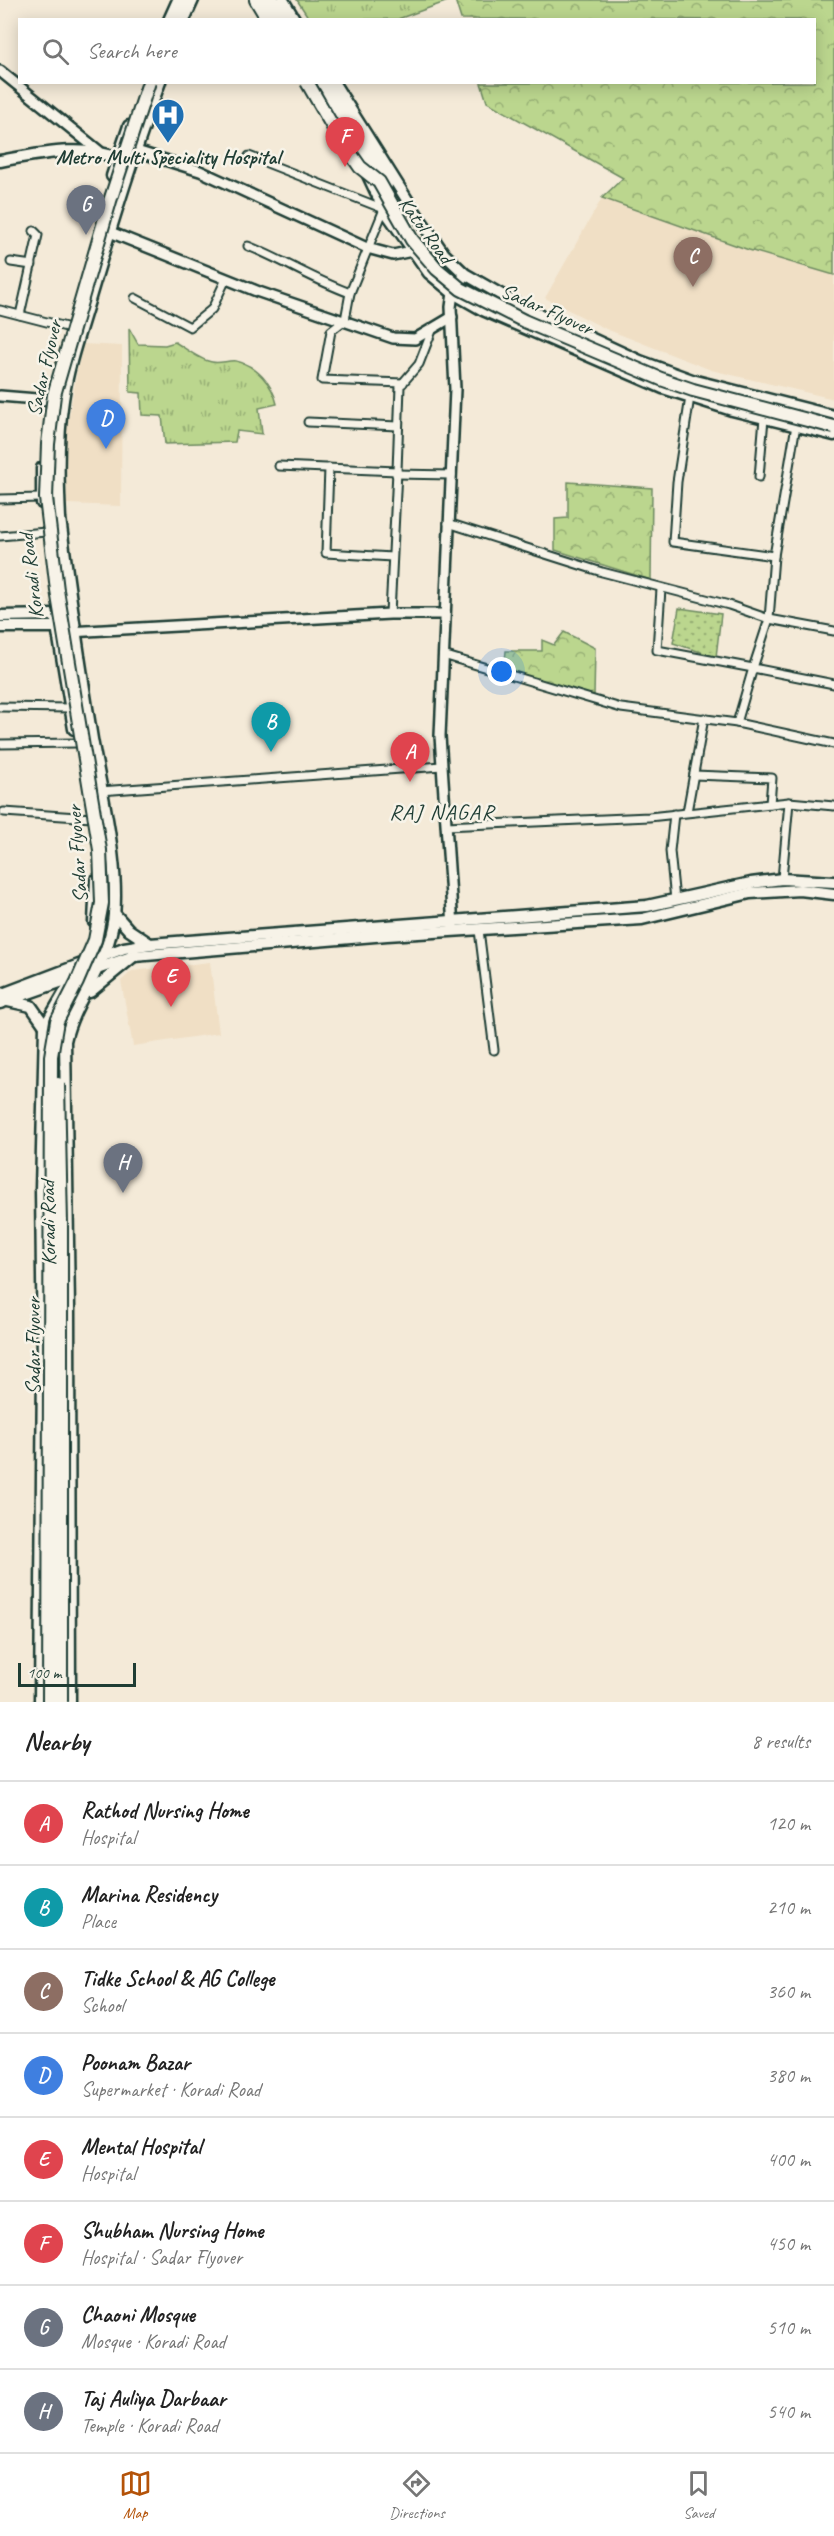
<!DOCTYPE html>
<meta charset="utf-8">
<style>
:root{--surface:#fff;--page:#f6f6f6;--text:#222;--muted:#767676;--line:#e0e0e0;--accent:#b45309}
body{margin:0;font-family:Caveat,sans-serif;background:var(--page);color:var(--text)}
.scale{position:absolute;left:18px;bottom:15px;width:118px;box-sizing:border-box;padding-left:6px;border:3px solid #1f3d34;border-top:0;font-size:16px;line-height:21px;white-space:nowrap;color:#1f3d34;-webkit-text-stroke:4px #f7f3e8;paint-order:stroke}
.you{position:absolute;left:502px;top:672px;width:21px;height:21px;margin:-15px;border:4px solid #fff;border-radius:50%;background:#1a73e8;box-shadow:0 0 0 9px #1a73e833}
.badge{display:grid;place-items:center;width:39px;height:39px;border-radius:50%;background:var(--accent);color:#fff;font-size:20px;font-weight:700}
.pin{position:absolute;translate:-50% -50px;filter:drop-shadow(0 2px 3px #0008)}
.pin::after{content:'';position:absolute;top:32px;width:21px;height:18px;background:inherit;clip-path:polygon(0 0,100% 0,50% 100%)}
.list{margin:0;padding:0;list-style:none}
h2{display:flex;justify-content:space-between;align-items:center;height:78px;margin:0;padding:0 24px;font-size:26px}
h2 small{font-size:20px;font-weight:400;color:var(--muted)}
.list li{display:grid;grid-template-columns:39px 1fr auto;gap:18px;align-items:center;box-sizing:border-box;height:84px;padding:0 24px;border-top:2px solid var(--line)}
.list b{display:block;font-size:22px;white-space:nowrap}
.list p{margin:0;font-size:20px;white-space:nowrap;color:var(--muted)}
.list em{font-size:20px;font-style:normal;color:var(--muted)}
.icon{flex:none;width:33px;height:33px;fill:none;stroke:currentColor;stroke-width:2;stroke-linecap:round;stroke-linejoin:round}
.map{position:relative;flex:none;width:834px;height:1702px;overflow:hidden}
.search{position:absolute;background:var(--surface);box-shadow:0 3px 15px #0003;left:18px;right:18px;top:18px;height:66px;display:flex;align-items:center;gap:15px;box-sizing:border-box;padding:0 21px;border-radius:0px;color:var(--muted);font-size:22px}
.sheet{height:750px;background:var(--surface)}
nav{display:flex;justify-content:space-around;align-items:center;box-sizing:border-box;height:84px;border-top:2px solid var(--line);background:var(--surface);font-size:16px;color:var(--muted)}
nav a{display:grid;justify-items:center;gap:3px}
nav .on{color:var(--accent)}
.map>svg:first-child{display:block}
.built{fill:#f0dfc5}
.grass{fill:url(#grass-tufts);stroke:#6d8a61;stroke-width:1.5}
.forest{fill:url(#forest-crowns);stroke:#6d8a61;stroke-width:1.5}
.park{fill:url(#park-dots);stroke:#6d8a61;stroke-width:1.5}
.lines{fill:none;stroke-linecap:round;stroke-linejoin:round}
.minor-casing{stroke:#1f3d34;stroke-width:11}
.tertiary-casing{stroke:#1f3d34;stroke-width:14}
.secondary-casing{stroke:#1f3d34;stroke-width:15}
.primary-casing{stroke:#1f3d34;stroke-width:15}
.trunk-casing{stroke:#1f3d34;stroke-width:16}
.minor{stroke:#f7f3e8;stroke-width:7}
.tertiary{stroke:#f7f3e8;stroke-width:9}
.secondary{stroke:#f7f3e8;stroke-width:10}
.primary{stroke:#f7f3e8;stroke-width:10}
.trunk{stroke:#f7f3e8;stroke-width:12}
.trunk-bridge-casing{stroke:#1f3d34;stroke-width:16;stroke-linecap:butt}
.trunk-bridge{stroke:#f7f3e8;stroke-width:12}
.labels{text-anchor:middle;stroke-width:5;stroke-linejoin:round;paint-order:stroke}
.poi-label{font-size:21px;font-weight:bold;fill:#1f3d34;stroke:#f7f3e8}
.street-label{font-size:21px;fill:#1f3d34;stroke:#f7f3e8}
.neighbourhood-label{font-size:22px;letter-spacing:1.5px;fill:#1f3d34;stroke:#f7f3e8}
</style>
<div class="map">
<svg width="834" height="1702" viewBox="0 0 834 1702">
<defs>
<pattern id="grass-tufts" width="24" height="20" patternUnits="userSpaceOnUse" patternTransform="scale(1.5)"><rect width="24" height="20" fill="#bbd68e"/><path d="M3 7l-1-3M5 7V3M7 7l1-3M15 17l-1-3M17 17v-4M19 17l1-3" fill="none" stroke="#97af75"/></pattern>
<pattern id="forest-crowns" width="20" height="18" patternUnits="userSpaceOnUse" patternTransform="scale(1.5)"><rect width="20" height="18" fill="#bbd68e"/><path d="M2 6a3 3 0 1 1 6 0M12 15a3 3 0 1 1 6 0" fill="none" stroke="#97af75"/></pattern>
<pattern id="park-dots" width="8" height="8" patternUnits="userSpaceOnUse" patternTransform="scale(1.5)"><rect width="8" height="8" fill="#bbd68e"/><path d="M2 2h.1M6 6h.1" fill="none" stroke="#97af75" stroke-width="1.8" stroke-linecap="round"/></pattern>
</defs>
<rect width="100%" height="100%" fill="#f4ead8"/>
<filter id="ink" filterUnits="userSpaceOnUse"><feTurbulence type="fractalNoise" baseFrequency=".0167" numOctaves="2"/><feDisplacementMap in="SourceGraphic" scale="12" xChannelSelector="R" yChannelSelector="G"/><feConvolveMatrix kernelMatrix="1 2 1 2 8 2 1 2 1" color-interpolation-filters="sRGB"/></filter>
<g filter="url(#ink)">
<g class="built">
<path d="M602 198 749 250 834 275V399L711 370 606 329 545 298Z"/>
<path d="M82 344 122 346 121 506 67 504 66 433Z"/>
<path d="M210 962 219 1033 133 1046 121 981 132 971Z"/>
</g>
<g class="grass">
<path d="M297 0H451L398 19 310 20Z"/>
<path d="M129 328 138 344 165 345 175 342C185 348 201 361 212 362 220 364 228 360 236 361 256 365 273 385 277 404L259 408 262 434 237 431 235 442 165 444 162 416 142 415 141 393 130 392Z"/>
</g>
<g class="forest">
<path d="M455 0H834V275L749 250 602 198 623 178 487 102 481 83 814 82V20L461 19Z"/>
<path d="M568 482 652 488 651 580 555 550V519L568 518Z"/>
<path d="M564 632 595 648 594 697 504 671 506 651H542V640L554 645Z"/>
</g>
<path class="park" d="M679 608 721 614 716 657 673 643Z"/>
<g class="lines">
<g class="minor-casing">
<g id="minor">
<path d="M249 156 384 209 350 293 345 320 331 331 322 380 403 383"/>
<path d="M248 246C283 260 314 280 350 293"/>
<path d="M11 262 32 265"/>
<path d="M135 298 190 327 212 309 226 279"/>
<path d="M0 310 70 328"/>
<path d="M20 315 38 235 34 231"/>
<path d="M690 397 677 482 673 542 774 556"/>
<path d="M308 422 398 426"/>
<path d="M279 466 397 471 390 614"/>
<path d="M329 468 326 553 392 557"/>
<path d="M397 471 400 386 419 364 433 328"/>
<path d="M396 474 452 475"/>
<path d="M759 477 764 418"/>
<path d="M0 499 41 498"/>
<path d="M448 523 602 572 729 605 769 619 834 631"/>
<path d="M0 536 46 532"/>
<path d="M661 589 657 650 753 668 769 619 774 556 796 425"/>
<path d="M443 655 621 708 737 723 753 668 834 684"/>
<path d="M0 707 70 708"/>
<path d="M737 723 834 744"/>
<path d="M0 744 77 743"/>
<path d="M694 775 772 778 770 804"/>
<path d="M100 791 442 766"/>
<path d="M4 812 92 818"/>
<path d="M687 812 704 718"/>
<path d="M674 814 670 851 675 900"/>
<path d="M446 826 649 817 789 802 834 806"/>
<path d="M782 879 789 802"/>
<path d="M479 930 494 1050"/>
</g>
</g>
<g class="tertiary-casing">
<g id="tertiary">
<path d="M0 71 99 151"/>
<path d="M130 149 200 171 367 248 393 255 412 251"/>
<path d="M105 230 259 292 393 338 415 339 452 317"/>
<path d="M0 396 49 400"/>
<path d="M69 632 390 614H444"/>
<path d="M453 926 440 736 455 389 451 307 453 293 465 274"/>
</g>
</g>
<g class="secondary-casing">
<g id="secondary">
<path d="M0 161C44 153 84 144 126 160"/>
<path d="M0 616 55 615"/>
<path d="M0 627H57"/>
<path d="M0 995 124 948 150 944 647 906 751 883 782 879 834 882"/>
<path d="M0 1003 134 956 387 935 642 919 750 893 800 890 834 894"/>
</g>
</g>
<g class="primary-casing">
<g id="primary">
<path d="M264 0 276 20"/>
<path d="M283 0 295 20"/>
<path d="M169 20 178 0"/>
<path d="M184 20 193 0"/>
<path d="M333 82 411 206 444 254 465 274 519 305 640 361 692 380 834 416"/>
<path d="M323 98 355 151"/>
<path d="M367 173 384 209 429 273 453 293 483 310 663 388 732 410 834 435"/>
<path d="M112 176 129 126"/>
<path d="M42 468V503"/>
<path d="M56 620 74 729"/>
<path d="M114 913 129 930 150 944"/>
<path d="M94 922 96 880"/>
<path d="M90 992 134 956"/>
<path d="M8 1001 31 1006 45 1026"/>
<path d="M40 1702 43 1362 41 1189 45 1026 76 973"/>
<path d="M70 1702 69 1308 65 1041C74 1001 104 969 112 928 123 877 101 791 92 739 80 665 69 591 60 518 58 479 57 438 63 400 68 364 81 329 91 294 112 223 134 152 160 82"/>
</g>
</g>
<g class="trunk-casing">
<g id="trunk">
<path d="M256 0 268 20"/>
<path d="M273 0 285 20"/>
<path d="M178 20 186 0"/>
<path d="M323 82 386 185"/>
</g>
</g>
<use href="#minor" class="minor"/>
<use href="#tertiary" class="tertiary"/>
<use href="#secondary" class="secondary"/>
<use href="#primary" class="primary"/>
<use href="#trunk" class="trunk"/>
<g class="trunk-bridge-casing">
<g id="trunk-bridge">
<path d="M307 82 337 134 360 167 379 182 412 240 437 269 461 289 524 321 661 379 693 390 834 427"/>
<path d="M58 1084 61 1224V1702"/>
<path d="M49 1702 51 1056 57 1021 77 982 95 940 102 903 100 850 57 590 46 498 48 444 54 395 110 201 149 82"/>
</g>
</g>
<use href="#trunk-bridge" class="trunk-bridge"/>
</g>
</g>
<defs>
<g id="hospital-pin" transform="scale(1.725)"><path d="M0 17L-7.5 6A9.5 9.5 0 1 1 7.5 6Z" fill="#1f6fb2" stroke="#f7f3e8"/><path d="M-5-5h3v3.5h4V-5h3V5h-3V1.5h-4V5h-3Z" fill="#fff"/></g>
</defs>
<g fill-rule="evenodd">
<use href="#hospital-pin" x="168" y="115"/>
</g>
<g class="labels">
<g class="poi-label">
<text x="168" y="164">Metro Multi Speciality Hospital</text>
</g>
<g class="street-label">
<text transform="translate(426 230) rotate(54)" y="7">Katol Road</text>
<text transform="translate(547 309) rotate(24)" y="7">Sadar Flyover</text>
<text transform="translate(44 368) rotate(-77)" y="7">Sadar Flyover</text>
<text transform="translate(31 576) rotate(-97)" y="7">Koradi Road</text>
<text transform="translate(77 854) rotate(-94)" y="7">Sadar Flyover</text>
<text transform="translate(48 1223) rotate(-91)" y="7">Koradi Road</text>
<text transform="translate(33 1346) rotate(-90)" y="7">Sadar Flyover</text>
</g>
<g class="neighbourhood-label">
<text x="442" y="819">RAJ NAGAR</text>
</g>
</g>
</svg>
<div class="scale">100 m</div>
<div class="you"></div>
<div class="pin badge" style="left:410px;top:782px;background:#e0444e">A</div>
<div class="pin badge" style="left:271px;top:752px;background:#0f9aa8">B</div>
<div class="pin badge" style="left:693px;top:287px;background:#8d6e63">C</div>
<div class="pin badge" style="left:106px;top:449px;background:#3f7fe0">D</div>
<div class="pin badge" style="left:171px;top:1007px;background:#e0444e">E</div>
<div class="pin badge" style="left:345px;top:167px;background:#e0444e">F</div>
<div class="pin badge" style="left:86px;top:235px;background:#6b7280">G</div>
<div class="pin badge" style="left:123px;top:1193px;background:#6b7280">H</div>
<div class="search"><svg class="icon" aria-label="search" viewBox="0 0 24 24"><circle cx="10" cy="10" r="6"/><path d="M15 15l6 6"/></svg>Search here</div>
</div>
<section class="sheet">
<h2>Nearby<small>8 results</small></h2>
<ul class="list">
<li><span class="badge" style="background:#e0444e">A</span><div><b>Rathod Nursing Home</b><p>Hospital</p></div><em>120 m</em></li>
<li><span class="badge" style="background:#0f9aa8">B</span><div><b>Marina Residency</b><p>Place</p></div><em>210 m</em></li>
<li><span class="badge" style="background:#8d6e63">C</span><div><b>Tidke School &amp; AG College</b><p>School</p></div><em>360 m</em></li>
<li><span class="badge" style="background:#3f7fe0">D</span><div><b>Poonam Bazar</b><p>Supermarket · Koradi Road</p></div><em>380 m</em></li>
<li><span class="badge" style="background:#e0444e">E</span><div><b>Mental Hospital</b><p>Hospital</p></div><em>400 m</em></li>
<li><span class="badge" style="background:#e0444e">F</span><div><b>Shubham Nursing Home</b><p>Hospital · Sadar Flyover</p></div><em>450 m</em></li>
<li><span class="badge" style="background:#6b7280">G</span><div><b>Chaoni Mosque</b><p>Mosque · Koradi Road</p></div><em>510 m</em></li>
<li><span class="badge" style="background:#6b7280">H</span><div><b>Taj Auliya Darbaar</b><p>Temple · Koradi Road</p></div><em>540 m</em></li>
</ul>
</section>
<nav>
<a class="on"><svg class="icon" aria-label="map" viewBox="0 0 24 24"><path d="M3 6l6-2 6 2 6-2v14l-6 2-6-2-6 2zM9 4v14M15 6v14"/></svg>Map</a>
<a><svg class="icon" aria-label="directions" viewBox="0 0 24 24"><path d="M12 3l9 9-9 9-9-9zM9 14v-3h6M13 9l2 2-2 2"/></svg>Directions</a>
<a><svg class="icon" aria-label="saved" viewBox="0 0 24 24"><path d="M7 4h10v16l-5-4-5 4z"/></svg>Saved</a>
</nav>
